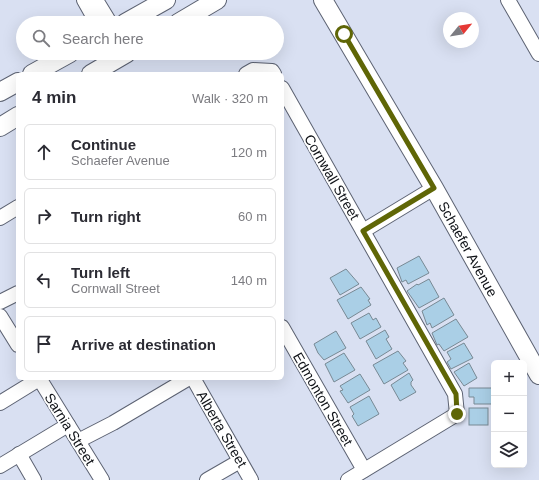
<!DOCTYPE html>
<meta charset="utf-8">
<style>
:root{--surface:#fff;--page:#f7f7f7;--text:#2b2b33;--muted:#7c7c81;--line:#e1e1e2}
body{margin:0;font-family:Helvetica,sans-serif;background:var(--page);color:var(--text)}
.controls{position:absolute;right:12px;bottom:12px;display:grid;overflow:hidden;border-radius:6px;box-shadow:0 4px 16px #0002}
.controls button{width:36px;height:36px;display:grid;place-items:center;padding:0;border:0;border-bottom:1px solid var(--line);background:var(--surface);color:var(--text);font:20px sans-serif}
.compass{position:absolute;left:443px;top:12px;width:36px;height:36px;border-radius:50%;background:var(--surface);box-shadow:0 4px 16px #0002;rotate:60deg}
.stop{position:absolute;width:12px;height:12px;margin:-9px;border:3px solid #5f6606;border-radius:50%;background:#fff}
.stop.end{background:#5f6606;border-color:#fff;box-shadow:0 1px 4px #0008}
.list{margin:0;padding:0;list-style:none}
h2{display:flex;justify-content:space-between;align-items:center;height:52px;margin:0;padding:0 16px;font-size:17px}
h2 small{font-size:13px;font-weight:400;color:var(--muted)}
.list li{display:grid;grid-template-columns:26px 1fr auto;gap:12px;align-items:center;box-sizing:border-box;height:56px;margin:0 8px 8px;padding:0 8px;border:1px solid var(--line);border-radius:6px}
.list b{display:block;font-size:15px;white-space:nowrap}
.list p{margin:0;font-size:13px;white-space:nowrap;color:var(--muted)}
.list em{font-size:13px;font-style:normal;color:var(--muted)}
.icon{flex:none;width:22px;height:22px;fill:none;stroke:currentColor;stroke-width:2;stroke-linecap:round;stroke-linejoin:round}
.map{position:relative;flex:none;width:539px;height:480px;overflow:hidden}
.search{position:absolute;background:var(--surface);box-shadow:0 4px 16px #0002;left:16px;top:16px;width:268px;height:44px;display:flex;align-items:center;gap:10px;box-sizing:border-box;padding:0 14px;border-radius:22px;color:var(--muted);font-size:15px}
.panel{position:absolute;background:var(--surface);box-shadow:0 4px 16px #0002;left:16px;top:72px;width:268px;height:308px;border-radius:6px}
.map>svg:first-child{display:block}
.building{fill:#aacfe6;stroke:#788994}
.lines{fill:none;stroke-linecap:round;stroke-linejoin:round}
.minor-casing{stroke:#5d6373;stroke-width:16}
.major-casing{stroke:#5d6373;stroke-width:20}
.minor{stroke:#fff;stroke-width:14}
.major{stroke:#fff;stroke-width:18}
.route{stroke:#5f6606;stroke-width:5}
.labels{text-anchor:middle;stroke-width:3.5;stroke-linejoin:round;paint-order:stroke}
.street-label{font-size:14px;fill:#0f1217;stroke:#fff}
</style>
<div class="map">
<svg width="539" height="480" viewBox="0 0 539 480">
<rect width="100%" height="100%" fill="#d9e0f2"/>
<g class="building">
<path d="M419 256 429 273 408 284 406 280 402 282 397 268Z"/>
<path d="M346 269 359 284 340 295 330 278Z"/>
<path d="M429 279 439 297 419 308 407 291 417 284 418 285Z"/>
<path d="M361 287 370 299 368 300 371 305 348 319 337 300Z"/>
<path d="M444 298 454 315 432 328 430 323 427 325 422 311Z"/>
<path d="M369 313 373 320 376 318 381 327 360 339 351 323Z"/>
<path d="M456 319 468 337 444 351 439 344 437 345 432 333Z"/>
<path d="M385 330 389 337 386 339 392 349 376 359 366 341Z"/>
<path d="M336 331 346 348 324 360 318 353 314 344Z"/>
<path d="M464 343 473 358 451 369 447 362 451 359 447 352Z"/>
<path d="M398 351 406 361 403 363 408 370 384 384 373 365Z"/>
<path d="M344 353 355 370 334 382 325 364Z"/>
<path d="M469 363 477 378 464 386 454 372Z"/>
<path d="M409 373 413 380 411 382V385L416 392 400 401 391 385Z"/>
<path d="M360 374 370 390 348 403 340 391 343 390 340 386Z"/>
<path d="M469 388H493V404H474V397H469Z"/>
<path d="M369 396 379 414 358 426 352 416 354 414 350 407Z"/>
<rect x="469" y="408" width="19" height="17"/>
</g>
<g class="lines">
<g class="minor-casing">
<g id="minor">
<path d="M84 0 97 23"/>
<path d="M96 0 110 23"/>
<path d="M508 0 539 54"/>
<path d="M246 74 253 70 272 71 274 74"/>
<path d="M282 88 455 394 457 414 348 480"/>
<path d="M0 218 18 207"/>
<path d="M363 231 434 188"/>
<path d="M0 302 18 293"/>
<path d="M0 316 18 345"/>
<path d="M282 327 364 470"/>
<path d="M39 378 102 480"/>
<path d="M193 378 251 480"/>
<path d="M0 403 39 379"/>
<path d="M78 441 113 423 189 378"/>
<path d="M19 454 34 480"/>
<path d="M0 466 68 425"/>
<path d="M207 480 240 461"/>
</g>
</g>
<g class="major-casing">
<g id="major">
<path d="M323 0 434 188 539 375"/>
<path d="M125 23 166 0"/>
<path d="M178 23 217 0"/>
<path d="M32 74 70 53"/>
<path d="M91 74 127 53"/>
<path d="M0 92 18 82"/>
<path d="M0 127 18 116"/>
</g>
</g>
<use href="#minor" class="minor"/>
<use href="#major" class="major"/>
</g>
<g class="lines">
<path class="route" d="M344 34 434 188 363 231 456 394 457 414"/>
</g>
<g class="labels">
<g class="street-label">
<text transform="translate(332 177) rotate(60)" y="5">Cornwall Street</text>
<text transform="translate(468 249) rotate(61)" y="5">Schaefer Avenue</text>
<text transform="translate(323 399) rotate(60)" y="5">Edmonton Street</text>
<text transform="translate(70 429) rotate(58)" y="5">Sarnia Street</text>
<text transform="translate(222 429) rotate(60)" y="5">Alberta Street</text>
</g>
</g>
</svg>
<div class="controls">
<button>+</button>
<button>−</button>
<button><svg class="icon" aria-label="layers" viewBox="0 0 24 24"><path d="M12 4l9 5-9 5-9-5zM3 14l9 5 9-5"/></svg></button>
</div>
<svg class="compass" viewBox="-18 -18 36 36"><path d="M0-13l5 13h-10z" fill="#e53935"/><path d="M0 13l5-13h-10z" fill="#7c7c81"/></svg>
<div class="stop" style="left:344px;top:34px"></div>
<div class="stop end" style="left:457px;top:414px"></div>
<div class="search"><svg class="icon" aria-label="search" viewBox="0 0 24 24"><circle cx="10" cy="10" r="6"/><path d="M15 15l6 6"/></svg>Search here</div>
<section class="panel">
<h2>4 min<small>Walk · 320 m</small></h2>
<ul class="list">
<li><svg class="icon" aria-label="ahead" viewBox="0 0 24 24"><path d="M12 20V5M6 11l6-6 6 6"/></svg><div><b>Continue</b><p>Schaefer Avenue</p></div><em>120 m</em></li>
<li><svg class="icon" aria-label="right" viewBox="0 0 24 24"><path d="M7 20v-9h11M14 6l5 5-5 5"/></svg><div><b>Turn right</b></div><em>60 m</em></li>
<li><svg class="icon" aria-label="left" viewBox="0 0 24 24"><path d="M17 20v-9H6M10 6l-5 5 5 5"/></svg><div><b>Turn left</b><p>Cornwall Street</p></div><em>140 m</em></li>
<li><svg class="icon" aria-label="arrive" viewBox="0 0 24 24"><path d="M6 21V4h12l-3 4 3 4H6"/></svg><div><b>Arrive at destination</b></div></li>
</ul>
</section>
</div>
